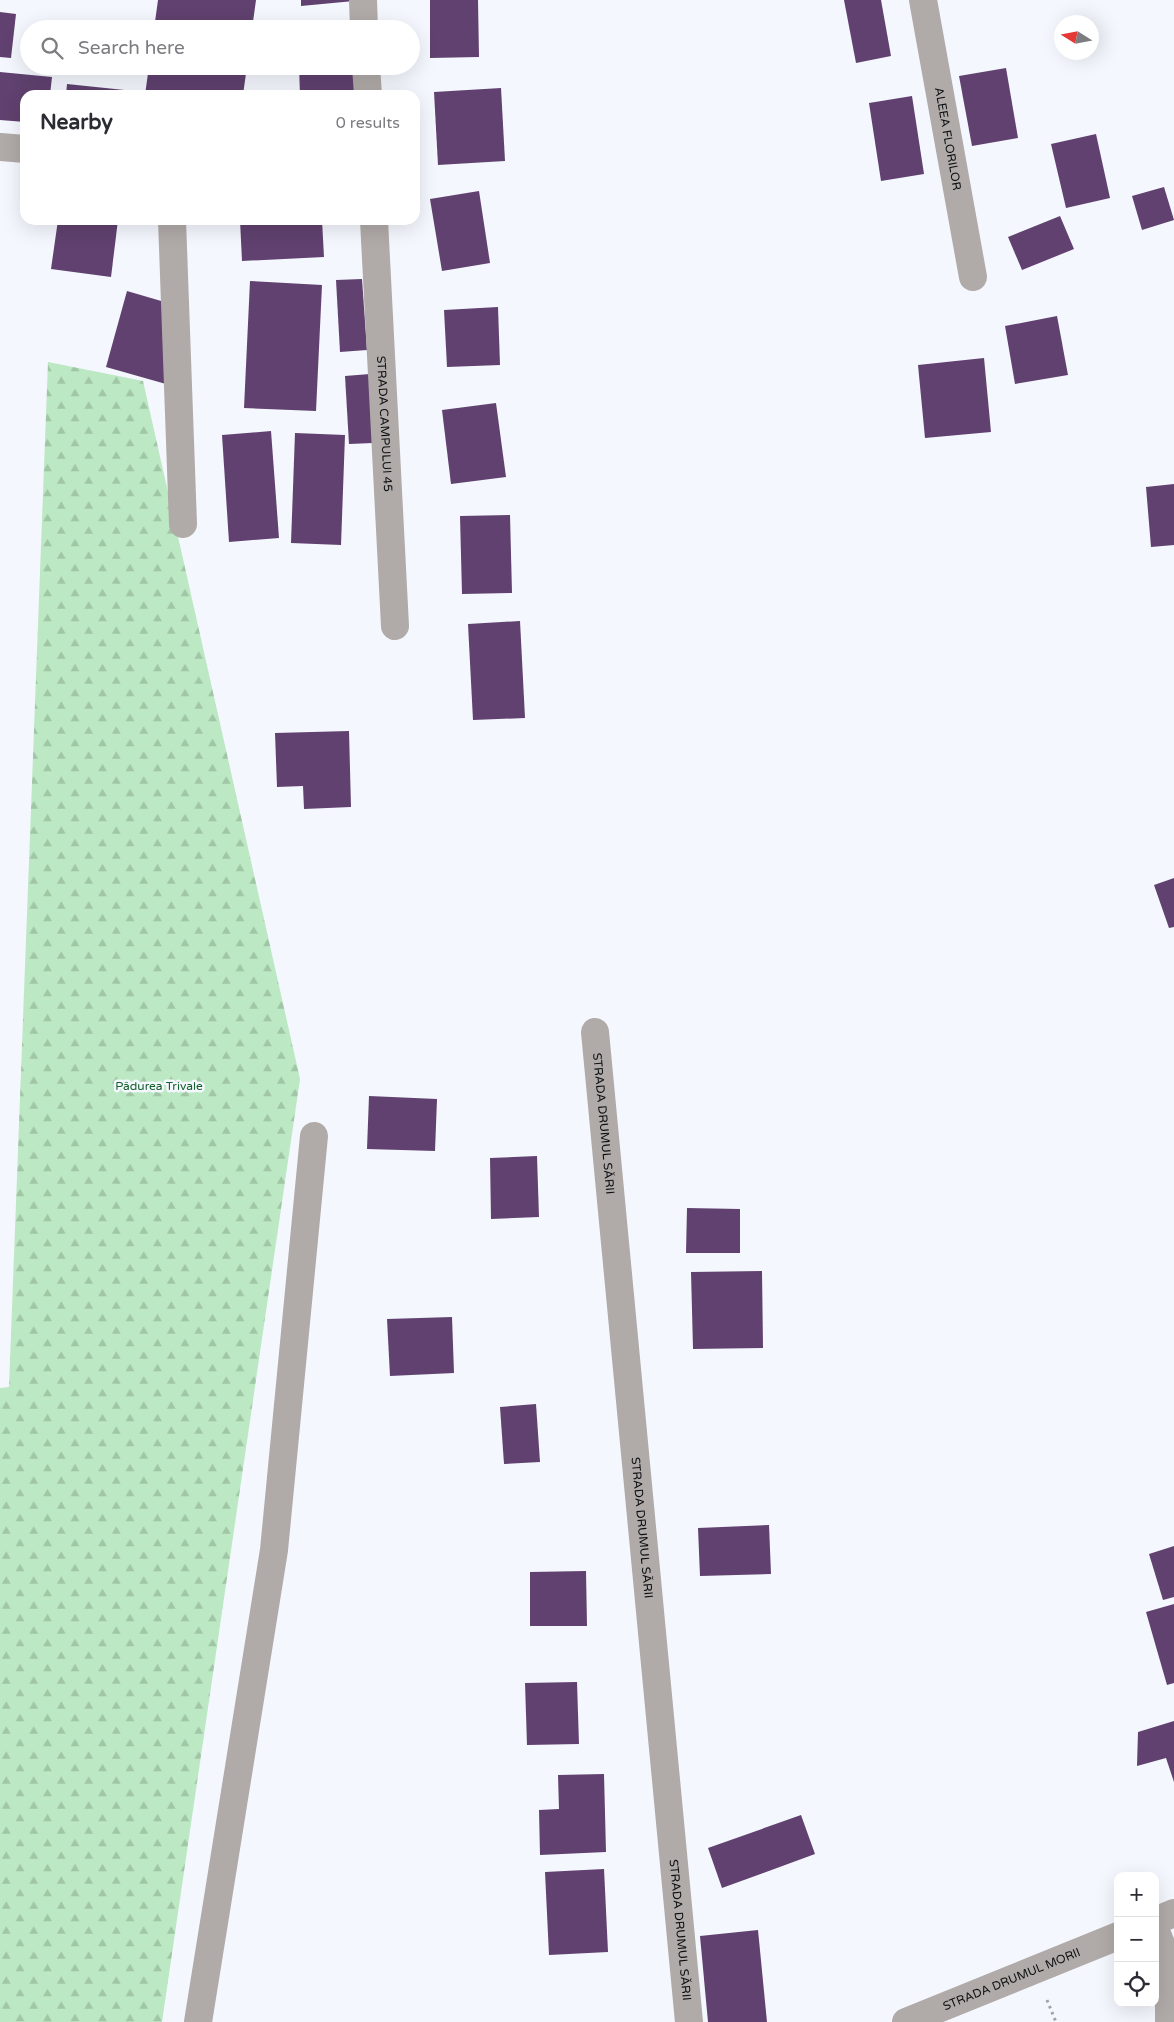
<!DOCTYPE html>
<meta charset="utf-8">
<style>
:root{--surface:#fff;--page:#f2f2f3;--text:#2b2b33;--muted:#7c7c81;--line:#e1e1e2}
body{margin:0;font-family:"Varela Round",sans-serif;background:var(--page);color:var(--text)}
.controls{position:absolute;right:15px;bottom:15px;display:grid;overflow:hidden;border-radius:10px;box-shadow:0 5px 20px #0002}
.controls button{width:45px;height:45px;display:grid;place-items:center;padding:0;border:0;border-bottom:1px solid var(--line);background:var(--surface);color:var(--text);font:25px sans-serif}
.compass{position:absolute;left:1054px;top:15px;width:45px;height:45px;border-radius:50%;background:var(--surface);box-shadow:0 5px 20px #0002;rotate:281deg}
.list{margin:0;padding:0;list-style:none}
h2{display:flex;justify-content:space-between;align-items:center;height:65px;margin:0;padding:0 20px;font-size:21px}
h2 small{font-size:16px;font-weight:400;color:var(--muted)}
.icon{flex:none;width:28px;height:28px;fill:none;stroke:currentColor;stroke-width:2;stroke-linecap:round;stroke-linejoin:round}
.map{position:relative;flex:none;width:1174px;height:2022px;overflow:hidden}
.search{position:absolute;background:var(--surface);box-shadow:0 5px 20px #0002;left:20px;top:20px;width:400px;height:55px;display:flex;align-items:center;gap:12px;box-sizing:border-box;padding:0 18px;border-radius:28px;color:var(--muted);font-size:19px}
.panel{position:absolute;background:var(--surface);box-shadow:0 5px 20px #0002;left:20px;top:90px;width:400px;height:135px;border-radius:15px}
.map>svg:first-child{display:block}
.forest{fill:url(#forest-firs)}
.building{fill:#60416f}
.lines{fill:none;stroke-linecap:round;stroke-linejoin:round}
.path{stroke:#9fa2a7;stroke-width:3;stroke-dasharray:2.5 4;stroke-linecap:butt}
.street{stroke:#b0aaa8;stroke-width:28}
.labels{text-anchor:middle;stroke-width:5;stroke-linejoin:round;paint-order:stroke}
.street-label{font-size:12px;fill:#0c0e11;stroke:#f4f7fd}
.park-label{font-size:12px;fill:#14612c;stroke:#f4f7fd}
</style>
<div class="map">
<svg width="1174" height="2022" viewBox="0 0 1174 2022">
<defs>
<pattern id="forest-firs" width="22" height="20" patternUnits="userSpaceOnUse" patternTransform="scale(1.25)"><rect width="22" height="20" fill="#bce8c3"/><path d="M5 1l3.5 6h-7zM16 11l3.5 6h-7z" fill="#a0c6a6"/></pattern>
</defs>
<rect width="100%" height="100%" fill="#f4f7fd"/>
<path class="forest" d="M48 362 143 381 300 1079 162 2022H0V1388L9 1387Z"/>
<g class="building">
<path d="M158 0H256L252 29H154Z"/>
<path d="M301 0H354V1L301 6Z"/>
<path d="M430 0H478L479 57 430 58Z"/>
<path d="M844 0H881L891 56 856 63Z"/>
<path d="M0 12 16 14 11 58 0 57Z"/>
<path d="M149 66H247L243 95H145Z"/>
<path d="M299 66H355V95H300Z"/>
<path d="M1006 68 1018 138 972 146 959 76Z"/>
<path d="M0 72 52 77 50 95H25V122L0 120Z"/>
<path d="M67 84 134 91 133 95H66Z"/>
<path d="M501 88 505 161 438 165 434 92Z"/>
<path d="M912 96 924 174 881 181 869 103Z"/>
<path d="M1096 134 1110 198 1066 208 1051 144Z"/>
<path d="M1164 187 1174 220 1142 230 1132 196Z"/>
<path d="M479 191 490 263 442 271 430 199Z"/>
<path d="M1060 216 1074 249 1022 270 1008 237Z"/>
<path d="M58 220H118L111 277 51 269Z"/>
<path d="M240 220H322L324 257 242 261Z"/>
<path d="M362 279 367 350 340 352 336 280Z"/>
<path d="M250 281 322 285 316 411 244 408Z"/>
<path d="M127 291 168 303 173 386 106 367Z"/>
<path d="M498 307 500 365 447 367 444 310Z"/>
<path d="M1057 316 1068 375 1015 384 1005 326Z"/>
<path d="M984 358 991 432 925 438 918 365Z"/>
<path d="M370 374 373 443 349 444 345 376Z"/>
<path d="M496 403 506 477 451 484 442 410Z"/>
<path d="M271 431 279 538 229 542 222 435Z"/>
<path d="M295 433 345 435 341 545 291 543Z"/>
<path d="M1174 484V545L1151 547 1146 487Z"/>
<path d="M510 515 512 593 462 594 460 516Z"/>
<path d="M520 621 525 718 473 720 468 624Z"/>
<path d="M349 731 351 807 304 809 303 786 277 787 275 733Z"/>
<path d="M1174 878V927L1169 928 1154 885Z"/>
<path d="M369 1096 437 1099 435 1151 367 1149Z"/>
<path d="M537 1156 539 1217 491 1219 490 1158Z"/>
<path d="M687 1208 740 1209V1253H686Z"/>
<path d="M762 1271 763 1348 693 1349 691 1272Z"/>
<path d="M452 1317 454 1373 390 1376 387 1319Z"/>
<path d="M536 1404 540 1462 504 1464 500 1407Z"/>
<path d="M769 1525 771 1574 700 1576 698 1528Z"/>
<path d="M1174 1546V1597L1163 1600 1149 1554Z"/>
<path d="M586 1571 587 1626H530V1572Z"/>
<path d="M1174 1604V1683L1167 1685 1146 1612Z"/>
<path d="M577 1682 579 1744 527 1745 525 1683Z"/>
<path d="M1174 1721V1782L1166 1758 1137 1766 1138 1732Z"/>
<path d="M604 1774 606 1852 540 1855 539 1810 559 1809 558 1775Z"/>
<path d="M801 1815 815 1854 722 1888 708 1848Z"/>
<path d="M604 1869 608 1952 549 1955 545 1872Z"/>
<path d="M758 1930 767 2022H708L700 1936Z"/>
</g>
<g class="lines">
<path class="path" d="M1047 2000 1056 2022"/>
<g class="street">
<path d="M363 0 364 29"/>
<path id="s1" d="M923 0 973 277"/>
<path d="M366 66 368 95"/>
<path d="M0 147 25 149"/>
<path d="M172 220 183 524"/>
<path id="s2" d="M374 220 395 626"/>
<path id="s3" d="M595 1032 689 2022"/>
<path d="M1155 1921 1174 1913"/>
<path d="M1155 1930C1170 1958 1169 1991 1169 2022"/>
<path d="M198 2022 274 1550 314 1136"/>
<path id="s4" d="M906 2022 1118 1936"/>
</g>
</g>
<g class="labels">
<g class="street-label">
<text dy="4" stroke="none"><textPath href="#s1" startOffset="141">ALEEA FLORILOR</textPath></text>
<text dy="4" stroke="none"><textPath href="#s2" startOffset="204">STRADA CAMPULUI 45</textPath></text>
<text dy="4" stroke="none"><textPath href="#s3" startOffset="92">STRADA DRUMUL SĂRII</textPath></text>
<text dy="4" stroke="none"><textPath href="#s3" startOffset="498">STRADA DRUMUL SĂRII</textPath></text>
<text dy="4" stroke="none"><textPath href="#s3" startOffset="902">STRADA DRUMUL SĂRII</textPath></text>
<text dy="4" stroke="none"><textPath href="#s4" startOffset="114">STRADA DRUMUL MORII</textPath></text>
</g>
<g class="park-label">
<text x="159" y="1090">Pădurea Trivale</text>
</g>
</g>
</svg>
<div class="controls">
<button>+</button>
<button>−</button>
<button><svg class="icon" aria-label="locate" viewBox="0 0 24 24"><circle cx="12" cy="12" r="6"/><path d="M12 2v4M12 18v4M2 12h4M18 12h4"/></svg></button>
</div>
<svg class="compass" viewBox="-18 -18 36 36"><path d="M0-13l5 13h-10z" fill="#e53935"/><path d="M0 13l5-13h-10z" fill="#7c7c81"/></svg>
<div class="search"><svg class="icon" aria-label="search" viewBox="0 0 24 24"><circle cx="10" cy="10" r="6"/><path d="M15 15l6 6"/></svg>Search here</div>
<section class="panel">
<h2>Nearby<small>0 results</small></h2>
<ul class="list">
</ul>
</section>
</div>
